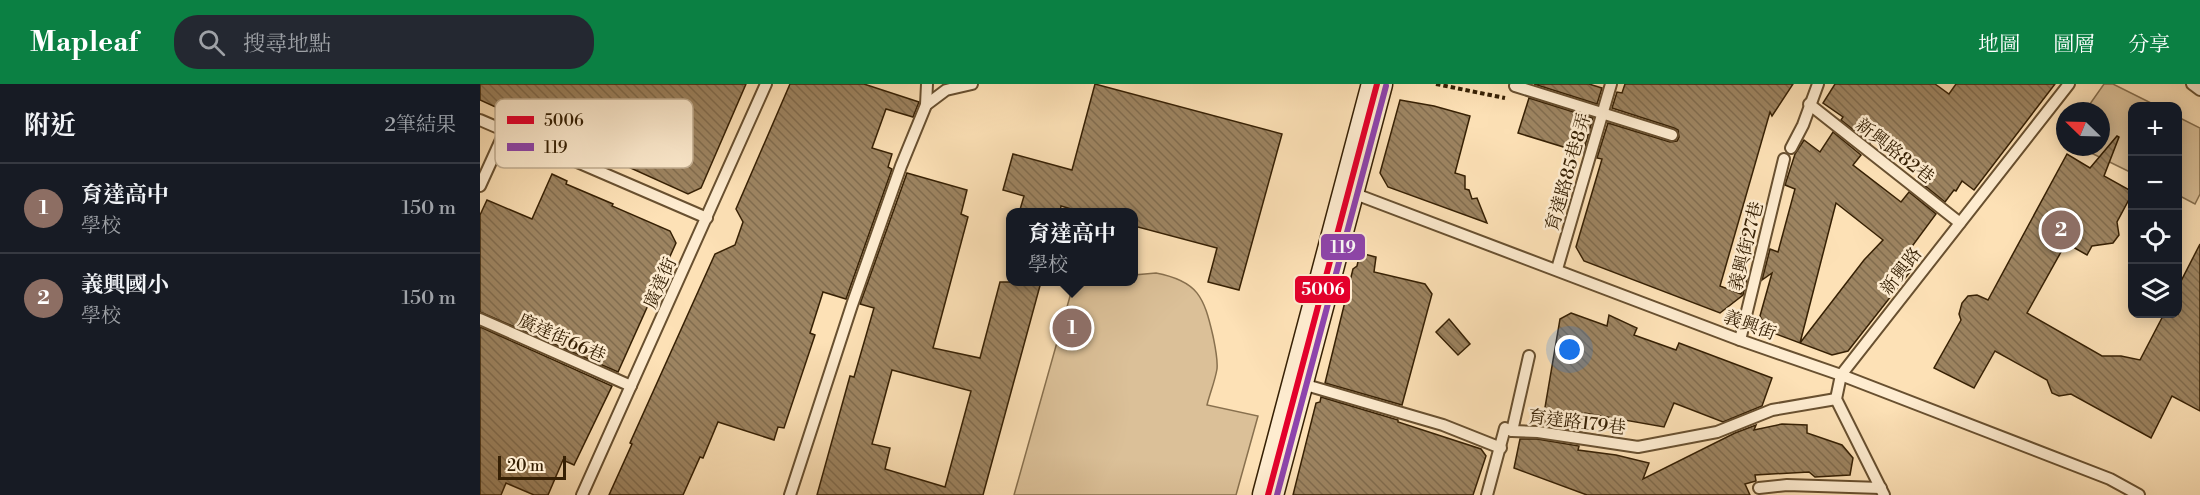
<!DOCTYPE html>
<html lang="zh-TW">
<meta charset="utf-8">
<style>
:root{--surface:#171b24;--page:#242831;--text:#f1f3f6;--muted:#9ea1a6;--line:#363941;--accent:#0b8043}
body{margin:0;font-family:"Libre Bodoni","Noto Serif TC",serif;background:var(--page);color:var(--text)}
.controls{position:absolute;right:18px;top:18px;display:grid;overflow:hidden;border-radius:12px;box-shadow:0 3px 15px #0003}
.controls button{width:54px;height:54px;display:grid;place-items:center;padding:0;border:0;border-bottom:2px solid var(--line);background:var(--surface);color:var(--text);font:30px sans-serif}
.compass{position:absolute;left:1576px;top:18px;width:54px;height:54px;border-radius:50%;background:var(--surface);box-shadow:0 3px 15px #0003;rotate:293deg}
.scale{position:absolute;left:18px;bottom:15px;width:68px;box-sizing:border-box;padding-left:6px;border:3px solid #362004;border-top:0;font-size:16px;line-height:21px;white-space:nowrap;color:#362004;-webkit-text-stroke:4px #feecd0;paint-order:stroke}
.you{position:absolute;left:1090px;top:266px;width:21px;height:21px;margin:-15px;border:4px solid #fff;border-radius:50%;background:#1a73e8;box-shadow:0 0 0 9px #1a73e833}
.badge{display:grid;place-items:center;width:39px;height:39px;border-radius:50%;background:var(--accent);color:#fff;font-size:20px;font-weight:700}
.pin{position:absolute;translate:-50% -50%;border:3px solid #fff;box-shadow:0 2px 6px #0006}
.popup{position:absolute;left:526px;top:124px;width:132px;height:78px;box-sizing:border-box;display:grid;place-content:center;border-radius:12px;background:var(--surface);filter:drop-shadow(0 2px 4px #0005);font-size:20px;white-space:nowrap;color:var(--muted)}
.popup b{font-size:22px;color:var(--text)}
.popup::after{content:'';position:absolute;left:50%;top:100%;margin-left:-12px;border:12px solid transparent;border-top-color:var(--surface)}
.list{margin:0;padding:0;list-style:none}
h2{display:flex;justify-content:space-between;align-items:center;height:78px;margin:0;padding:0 24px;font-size:26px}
h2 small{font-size:20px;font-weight:400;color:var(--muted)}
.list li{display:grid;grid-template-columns:39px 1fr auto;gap:18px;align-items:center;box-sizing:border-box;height:90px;padding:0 24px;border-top:2px solid var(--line)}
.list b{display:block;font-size:22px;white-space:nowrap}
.list p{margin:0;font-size:20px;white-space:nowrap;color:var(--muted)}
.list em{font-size:20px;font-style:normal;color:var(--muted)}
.icon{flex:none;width:33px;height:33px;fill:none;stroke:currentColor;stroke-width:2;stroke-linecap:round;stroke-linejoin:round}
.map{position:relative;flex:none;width:1720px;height:411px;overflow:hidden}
header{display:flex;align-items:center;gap:36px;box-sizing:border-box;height:84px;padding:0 30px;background:var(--accent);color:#fff}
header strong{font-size:28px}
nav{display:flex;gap:33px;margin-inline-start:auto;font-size:21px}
.search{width:420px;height:54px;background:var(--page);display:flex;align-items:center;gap:15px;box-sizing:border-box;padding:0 21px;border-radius:24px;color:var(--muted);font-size:22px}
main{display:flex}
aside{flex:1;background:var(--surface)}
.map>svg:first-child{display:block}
.garden{fill:#dbc098;stroke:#88704e;stroke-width:1.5}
.building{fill:url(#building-back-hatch);stroke:#362004;stroke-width:1.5;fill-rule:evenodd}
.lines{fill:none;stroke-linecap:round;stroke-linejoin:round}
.lane-casing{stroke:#685030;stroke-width:14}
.secondary-casing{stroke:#362004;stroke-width:33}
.path{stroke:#362004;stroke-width:4;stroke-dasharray:4.5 3;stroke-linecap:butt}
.lane{stroke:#feecd0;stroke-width:10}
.secondary{stroke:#feecd0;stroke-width:30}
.bus-1-casing{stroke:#feecd0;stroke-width:10}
.bus-2-casing{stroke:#feecd0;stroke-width:10}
.bus-1{stroke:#e4002b;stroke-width:6}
.bus-2{stroke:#8e44ad;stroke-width:6}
.labels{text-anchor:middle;stroke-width:5;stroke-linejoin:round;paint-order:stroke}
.street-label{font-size:18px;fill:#362004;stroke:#feecd0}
.key{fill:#feecd0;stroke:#c2af93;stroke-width:1.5}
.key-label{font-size:16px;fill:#362004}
.line-badge{stroke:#feecd0;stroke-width:2}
.badge-label{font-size:16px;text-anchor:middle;font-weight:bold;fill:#fff}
</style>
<header>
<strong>Mapleaf</strong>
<div class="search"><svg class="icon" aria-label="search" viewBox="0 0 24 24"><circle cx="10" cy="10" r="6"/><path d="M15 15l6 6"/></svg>搜尋地點</div>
<nav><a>地圖</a><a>圖層</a><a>分享</a></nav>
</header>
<main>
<aside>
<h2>附近<small>2筆結果</small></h2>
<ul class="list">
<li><span class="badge" style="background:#8d6e63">1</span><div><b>育達高中</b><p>學校</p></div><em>150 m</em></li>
<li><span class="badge" style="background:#8d6e63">2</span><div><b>義興國小</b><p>學校</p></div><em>150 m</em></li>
</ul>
</aside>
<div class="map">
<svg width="1720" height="411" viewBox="0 0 1720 411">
<defs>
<pattern id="building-back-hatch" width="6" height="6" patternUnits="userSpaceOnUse" patternTransform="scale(1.5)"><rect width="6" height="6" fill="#9d8461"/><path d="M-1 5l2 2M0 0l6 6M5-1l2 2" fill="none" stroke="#816c4e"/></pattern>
</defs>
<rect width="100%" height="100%" fill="#fde1b6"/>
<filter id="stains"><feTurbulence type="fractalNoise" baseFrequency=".00333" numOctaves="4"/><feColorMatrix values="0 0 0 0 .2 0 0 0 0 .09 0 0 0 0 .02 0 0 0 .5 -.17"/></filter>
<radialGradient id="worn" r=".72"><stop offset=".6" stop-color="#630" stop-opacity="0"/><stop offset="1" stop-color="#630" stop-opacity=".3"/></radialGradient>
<g class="garden">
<path d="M1624 0H1633L1677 22H1652V89L1599 63H1621V27H1605Z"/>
<path d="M1698 33 1720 44V110L1715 120 1698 111Z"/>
<path d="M676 189C718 197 724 213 733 252 735 262 738 275 737 285 735 297 730 309 727 321L778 332 756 411H534L594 198H626V200L632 198H654V191Z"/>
</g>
<g class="building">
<path d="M0 0H266L221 104 208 110 0 16Z"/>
<path d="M310 0H384L439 18 433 33 406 25 392 64 412 70 408 83 412 85 366 215 343 208 330 249 335 251 304 344 298 343 294 356 238 338 223 374 220 373 203 411H129L152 360 150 359 235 170 255 161 263 138 256 125Z"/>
<path d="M615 0 802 50 759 206 728 198 737 164 654 142V129H605L581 122 580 129H539L544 112 523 106 533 70 592 86Z"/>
<path d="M1054 0H1109L1122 4 1117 20Z"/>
<path d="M1145 0H1313L1292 32 1290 28 1240 202 1261 210 1267 194 1263 211 1240 229 1104 177 1096 163 1122 75 1117 74 1128 39 1190 58 1197 57 1199 53 1198 46 1194 44 1132 24 1137 8 1142 9Z"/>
<path d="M1355 0H1455L1469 10 1476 0H1575L1494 106 1482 97 1476 107 1474 106 1465 118 1438 96 1446 84 1398 49 1390 59 1361 36 1363 33 1343 19Z"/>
<path d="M1049 14 1113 34 1103 69 1038 49Z"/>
<path d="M920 16 954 22 990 32 975 89 985 92V105L989 106 992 115 997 114 1007 139 908 103 900 89Z"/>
<path d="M1353 48 1381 71 1373 81 1421 118 1429 108 1456 130 1419 180 1430 188 1368 267 1352 271 1288 247 1280 232 1292 189 1282 196 1290 165 1298 168 1315 105 1305 101 1315 70 1324 56 1340 68ZM1356 119 1403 156 1384 176 1320 259Z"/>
<path d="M1637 52 1639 53 1624 92 1653 108 1637 138 1639 151 1633 159 1612 162 1607 171 1586 159 1547 229 1622 272H1641L1660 276 1684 230H1698V203L1720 160V327L1692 312 1671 354 1591 310 1579 312 1572 309 1567 296 1515 267 1494 304 1454 284 1481 236 1479 230 1482 219 1488 212 1497 211 1508 216 1587 70 1610 84Z"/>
<path d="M427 89 487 106 481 130 488 133 453 264 500 274 520 198H561L503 411H337L370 292 374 293 394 224 380 220ZM412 286 491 307 465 403 405 385 410 364 392 360Z"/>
<path d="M72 90 87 97 86 100 133 120 132 122 190 147 196 159 138 288 0 228V131L7 116 52 135Z"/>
<path d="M880 169 896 173 894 188 945 200 952 210 922 321 845 299 873 185 877 182Z"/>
<path d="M1091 229 1127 242 1129 231 1157 244 1154 251 1196 266 1199 259 1292 294 1282 322 1243 338 1194 319 1184 343 1105 329 1102 347 1062 341 1080 235Z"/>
<path d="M969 235 990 260 978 271 956 248Z"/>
<path d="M0 243 132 302 94 381 83 376 68 411H54L26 399 21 411H0Z"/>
<path d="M841 313 918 336V338L1001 365 1006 372 993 411H813L836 319 840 318Z"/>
<path d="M1302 340 1327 341V349L1362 361 1373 374 1370 391 1335 393 1329 388 1275 391 1276 397 1265 400 1270 411H1107L1034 384 1040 355H1057L1099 362 1098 366 1136 371 1169 379 1163 395 1255 349 1276 341 1274 346Z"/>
</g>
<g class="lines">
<g class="lane-casing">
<g id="lane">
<path d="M1036 0 1035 2 1192 51"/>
<path d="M1712 0 1720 6"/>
<path d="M1329 20 1480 139"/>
<path d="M446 21 447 0"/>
<path d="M0 36 227 134"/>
<path d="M1311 64 1323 41 1338 0"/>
<path d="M0 102 25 47"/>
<path d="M870 108 1260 256 1361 291 1630 395 1659 411"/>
<path d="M1077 185 1131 0"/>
<path d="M0 235 151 302"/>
<path d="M1260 256 1304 75"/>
<path d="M819 299 963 341 1021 364"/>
<path d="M1032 347 1049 272"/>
<path d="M1279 404 1307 401 1401 404"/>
<path d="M102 411 286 0"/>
<path d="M310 411 372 221 421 82 446 21 466 6 492 0"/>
<path d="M1007 411 1025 344 1032 347 1058 348 1158 363 1237 348 1292 326 1356 315"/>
<path d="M1404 411 1356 315 1361 291 1589 0"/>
</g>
</g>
<g class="secondary-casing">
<path id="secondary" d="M788 411 897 0"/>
</g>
<path class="path" d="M956 0 1025 14"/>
<use href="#lane" class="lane"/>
<use href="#secondary" class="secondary"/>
<g class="bus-1-casing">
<path id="bus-1" d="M788 411 897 0"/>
</g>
<g class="bus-2-casing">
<path id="bus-2" d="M797 411 906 2"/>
</g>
<use href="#bus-1" class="bus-1"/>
<use href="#bus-2" class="bus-2"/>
</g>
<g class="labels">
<g class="street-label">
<text transform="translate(1415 67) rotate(38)" y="6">新興路82巷</text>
<text transform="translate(1088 88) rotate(-74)" y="6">育達路85巷8弄</text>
<text transform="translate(1266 162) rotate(-76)" y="6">義興街27巷</text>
<text transform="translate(1421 187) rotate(-52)" y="6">新興路</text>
<text transform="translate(180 199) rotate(-66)" y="6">廣達街</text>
<text transform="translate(1270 241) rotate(20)" y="6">義興街</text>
<text transform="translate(82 254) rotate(24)" y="6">廣達街66巷</text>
<text transform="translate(1097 338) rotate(7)" y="6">育達路179巷</text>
</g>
</g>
<rect x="15" y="15" width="198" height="69" rx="9" class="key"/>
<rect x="27" y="32" width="27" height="8" fill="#e4002b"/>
<rect x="27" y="59" width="27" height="8" fill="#8e44ad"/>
<g class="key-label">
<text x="64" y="42">5006</text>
<text x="64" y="69">119</text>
</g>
<g class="line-badge">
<rect x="840" y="149" width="46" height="28" rx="6" fill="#8e44ad"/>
<rect x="814" y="191" width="57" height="29" rx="6" fill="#e4002b"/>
</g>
<g class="badge-label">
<text x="863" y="169">119</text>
<text x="843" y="211">5006</text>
</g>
<rect width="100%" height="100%" filter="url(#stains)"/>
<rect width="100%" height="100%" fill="url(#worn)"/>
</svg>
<div class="controls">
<button>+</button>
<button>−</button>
<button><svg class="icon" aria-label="locate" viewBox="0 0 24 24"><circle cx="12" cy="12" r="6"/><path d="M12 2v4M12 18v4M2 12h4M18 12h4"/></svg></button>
<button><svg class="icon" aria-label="layers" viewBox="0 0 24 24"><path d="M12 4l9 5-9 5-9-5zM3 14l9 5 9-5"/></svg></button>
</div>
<svg class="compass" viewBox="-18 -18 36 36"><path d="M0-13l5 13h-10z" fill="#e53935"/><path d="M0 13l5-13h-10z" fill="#9ea1a6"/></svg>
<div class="scale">20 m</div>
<div class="you"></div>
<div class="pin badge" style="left:592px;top:244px;background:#8d6e63">1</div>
<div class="popup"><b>育達高中</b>學校</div>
<div class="pin badge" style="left:1581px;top:146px;background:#8d6e63">2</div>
</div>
</main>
